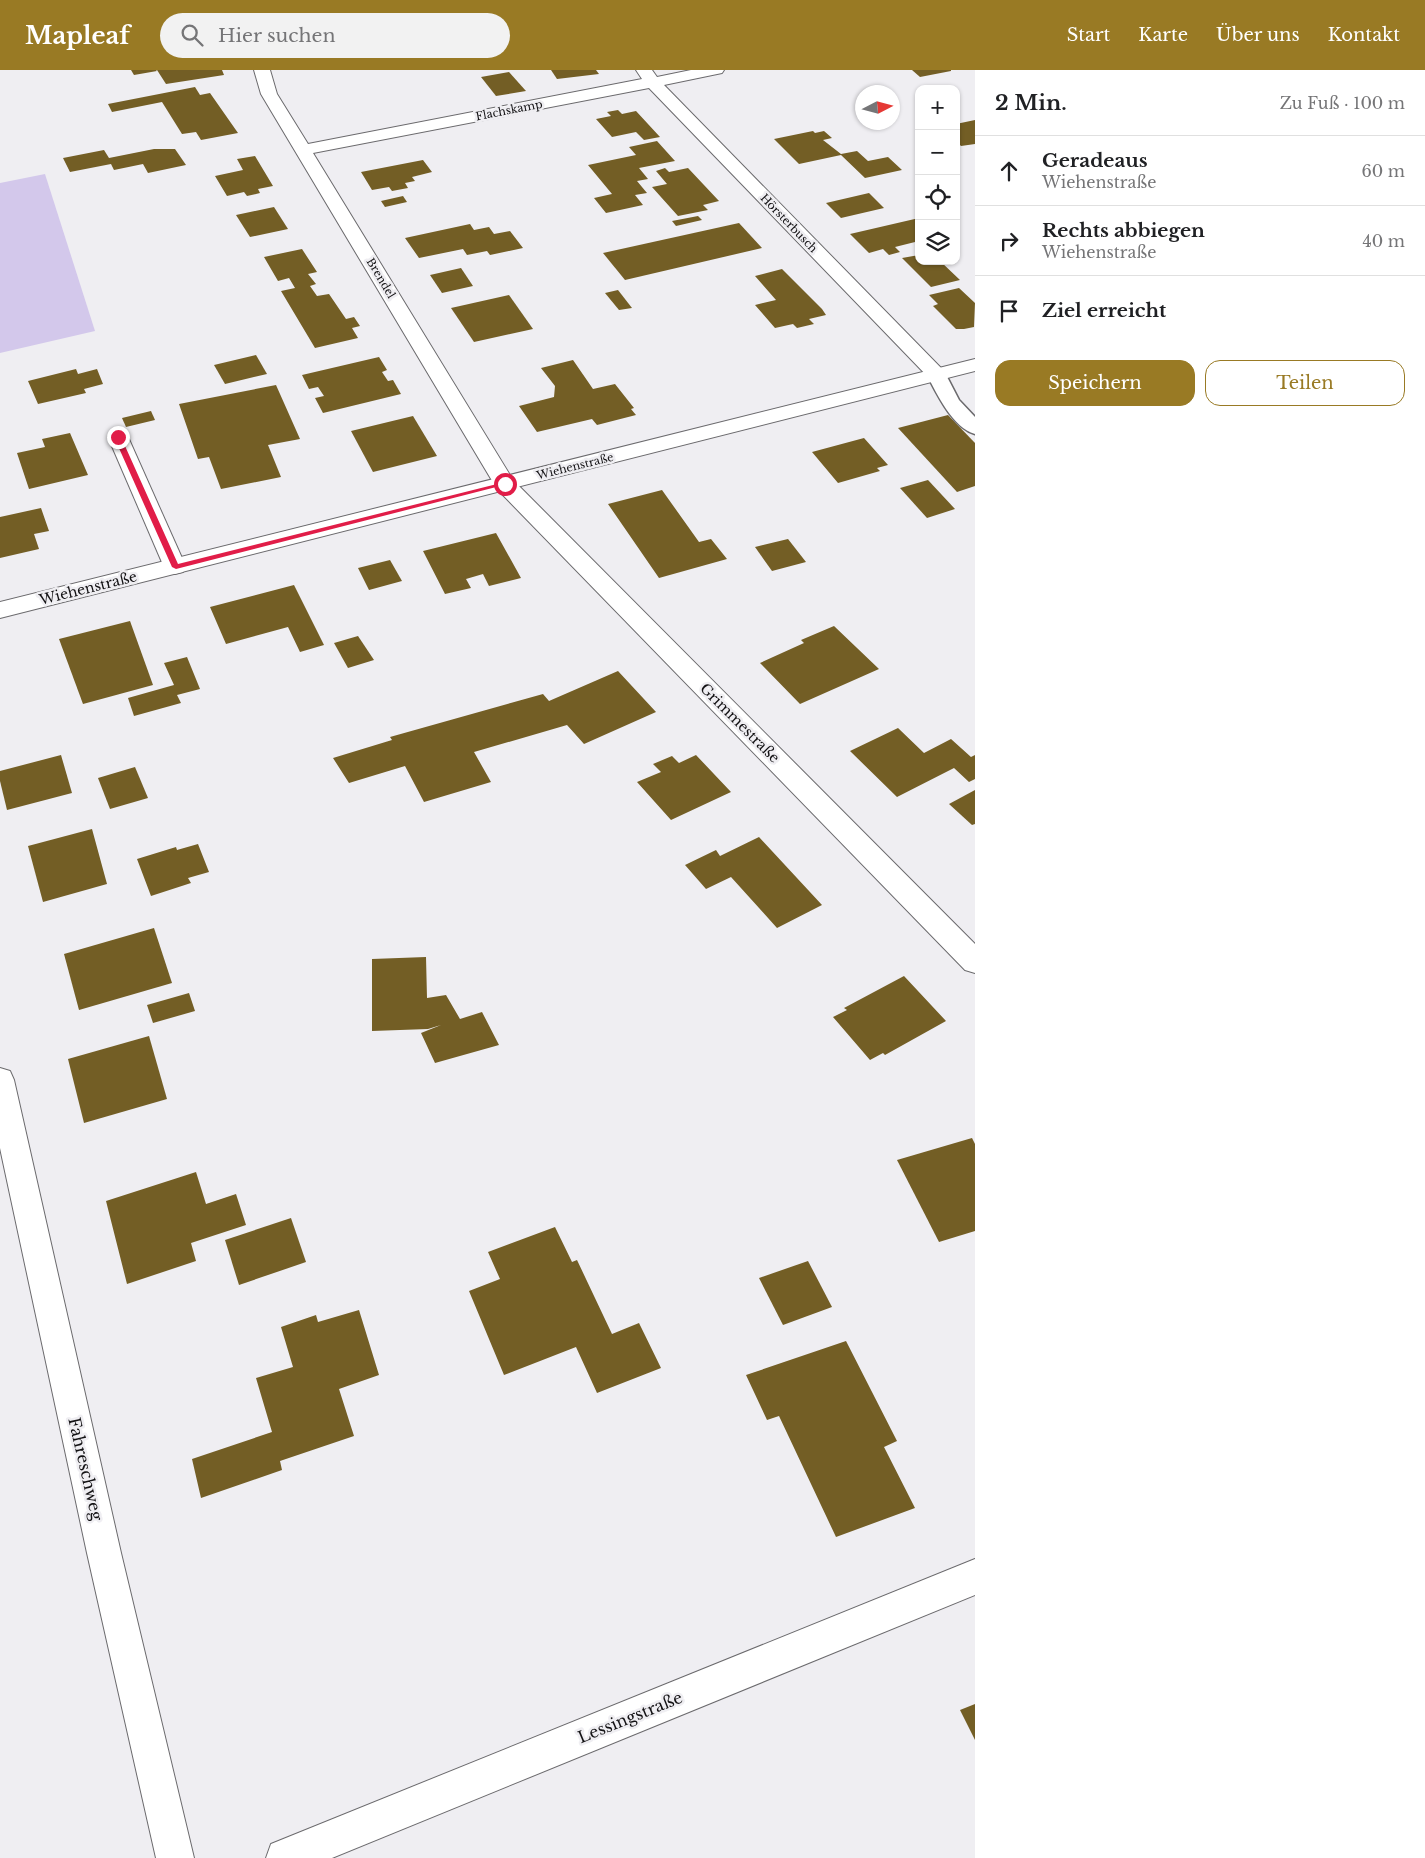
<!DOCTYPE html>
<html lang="de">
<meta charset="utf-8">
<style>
:root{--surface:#fff;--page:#f2f2f2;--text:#202124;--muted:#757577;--line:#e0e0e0;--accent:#997a24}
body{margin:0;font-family:"Libre Baskerville",serif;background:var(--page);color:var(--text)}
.controls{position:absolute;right:15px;top:15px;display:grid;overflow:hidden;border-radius:10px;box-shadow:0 1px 4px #0004}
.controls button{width:45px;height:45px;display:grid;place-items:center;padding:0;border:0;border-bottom:1px solid var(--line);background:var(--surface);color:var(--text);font:25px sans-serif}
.compass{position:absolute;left:855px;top:15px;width:45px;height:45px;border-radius:50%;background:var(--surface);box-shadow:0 1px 4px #0004;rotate:84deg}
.stop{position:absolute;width:15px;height:15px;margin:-11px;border:4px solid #e11d48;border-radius:50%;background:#fff}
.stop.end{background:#e11d48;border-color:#fff;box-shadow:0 1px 5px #0008}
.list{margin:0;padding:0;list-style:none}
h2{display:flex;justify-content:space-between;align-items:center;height:65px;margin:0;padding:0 20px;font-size:21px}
h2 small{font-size:16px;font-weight:400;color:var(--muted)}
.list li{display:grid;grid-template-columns:32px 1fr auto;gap:15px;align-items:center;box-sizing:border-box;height:70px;padding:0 20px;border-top:1px solid var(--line)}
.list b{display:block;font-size:19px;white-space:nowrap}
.list p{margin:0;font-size:16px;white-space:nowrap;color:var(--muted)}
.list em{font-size:16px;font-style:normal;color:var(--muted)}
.actions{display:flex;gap:10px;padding:15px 20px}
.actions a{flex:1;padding:11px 0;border:1px solid var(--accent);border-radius:15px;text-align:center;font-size:18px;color:var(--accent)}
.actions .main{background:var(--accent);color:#fff}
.icon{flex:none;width:28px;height:28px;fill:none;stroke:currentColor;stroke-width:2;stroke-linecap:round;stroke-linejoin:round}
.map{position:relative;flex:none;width:975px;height:1788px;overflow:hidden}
header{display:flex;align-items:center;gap:30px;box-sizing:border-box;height:70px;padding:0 25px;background:var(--accent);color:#fff}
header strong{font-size:24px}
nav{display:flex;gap:28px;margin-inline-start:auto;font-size:18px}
.search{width:350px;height:45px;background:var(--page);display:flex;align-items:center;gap:12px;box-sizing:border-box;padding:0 18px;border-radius:28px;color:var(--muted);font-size:19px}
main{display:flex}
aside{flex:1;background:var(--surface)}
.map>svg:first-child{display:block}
.green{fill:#d3c8eb}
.building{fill:#735e25}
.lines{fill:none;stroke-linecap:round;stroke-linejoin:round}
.service-casing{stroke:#6b6a6d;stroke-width:3}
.minor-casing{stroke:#6b6a6d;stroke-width:2}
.tertiary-casing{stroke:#6b6a6d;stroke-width:2}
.service{fill:#fff;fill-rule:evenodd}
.minor{fill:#fff;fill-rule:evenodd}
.tertiary{fill:#fff;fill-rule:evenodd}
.route{fill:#e11d48}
.labels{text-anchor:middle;stroke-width:5;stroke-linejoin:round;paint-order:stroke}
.far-street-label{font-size:11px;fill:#131214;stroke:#efeef2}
.street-label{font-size:14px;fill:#131214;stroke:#efeef2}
.near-street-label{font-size:16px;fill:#131214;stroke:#efeef2}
</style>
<header>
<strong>Mapleaf</strong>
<div class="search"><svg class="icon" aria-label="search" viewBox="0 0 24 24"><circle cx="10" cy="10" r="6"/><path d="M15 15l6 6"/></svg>Hier suchen</div>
<nav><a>Start</a><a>Karte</a><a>Über uns</a><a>Kontakt</a></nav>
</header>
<main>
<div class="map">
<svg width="975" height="1788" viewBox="0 0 975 1788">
<rect width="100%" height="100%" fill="#efeef2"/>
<path class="green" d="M45 104 95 261 0 283V113Z"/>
<g class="building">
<path d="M131 0H156L157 1 134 5Z"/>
<path d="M157 0H222L224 5 166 14Z"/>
<path d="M551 0H596L599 4 557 9Z"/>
<path d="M912 0H951V1L920 7Z"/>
<path d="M509 2 526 21 496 26 481 7Z"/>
<path d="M195 17 200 25 210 23 238 63 201 70 196 62 182 64 162 32 112 42 108 34Z"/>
<path d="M618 40 622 44 636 41 660 67 644 70 636 62 612 67 596 49 611 46 607 42Z"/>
<path d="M975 50V74L961 76 956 71V54Z"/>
<path d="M813 61 815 63 824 61 832 68 823 70 841 84 857 81 868 91 888 87 902 100 865 108 841 85 799 94 774 69Z"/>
<path d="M657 71 675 91 639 98 648 109 637 111 647 123 635 125 643 135 606 143 594 128 612 124 588 95 636 85 629 77Z"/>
<path d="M154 79H175L186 95 148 103 143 94 114 100 111 94 70 102 63 88 104 80 109 88Z"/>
<path d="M255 86 273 116 258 119 260 123 247 126 244 122 227 126 215 106 243 100 237 89Z"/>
<path d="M423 90 432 102 412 107 415 111 405 113 408 118 392 121 389 117 372 120 361 102Z"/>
<path d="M665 98 669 102 688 98 719 131 703 135 708 140 678 146 652 117 667 114 656 101Z"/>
<path d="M869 123 884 138 841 148 826 133Z"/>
<path d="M403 126 407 132 385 137 381 131Z"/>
<path d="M274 137 288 159 250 167 236 145Z"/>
<path d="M698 146 702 150 676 156 672 151Z"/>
<path d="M919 148V171L895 177 900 182 889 185 883 179 869 183 850 164Z"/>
<path d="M739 153 762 178 625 210 603 183Z"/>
<path d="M470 154 474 160 489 157 494 164 510 161 523 178 490 185 487 181 467 185 463 179 419 188 405 168Z"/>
<path d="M302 179 317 202 308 204 316 214 310 216 317 226 329 224 346 249 354 247 360 256 352 258 358 268 315 278 281 221 295 218 289 208 278 211 264 187Z"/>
<path d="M919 185V191H940L960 210 931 217 902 188Z"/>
<path d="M461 198 473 216 442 223 430 205Z"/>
<path d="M782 199 822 239 826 245 809 249 814 254 797 258 793 254 775 258 755 235 776 230 755 206Z"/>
<path d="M959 218 975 233 974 257 964 259H956L933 236 938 234 929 225Z"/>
<path d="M618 220 632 238 619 240 605 223Z"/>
<path d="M509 225 533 259 474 272 451 238Z"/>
<path d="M256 285 267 304 225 314 214 295Z"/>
<path d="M379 287 387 300 382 302 388 311 393 310 401 324 323 343 315 328 324 326 318 317 309 319 302 305Z"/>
<path d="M573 290 593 319 615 314 634 338 631 339 636 345 597 355 592 349 537 362 519 336 554 327 555 316 541 298Z"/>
<path d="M76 299 78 304 97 299 103 314 84 319 86 323 38 334 28 311Z"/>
<path d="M276 315 300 369 268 375 281 407 221 419 209 387 198 389 179 334Z"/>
<path d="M151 341 155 350 126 357 122 348Z"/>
<path d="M948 345 975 373V416L957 422 898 358Z"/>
<path d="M413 346 437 386 373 402 351 361Z"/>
<path d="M70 363 88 405 29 419 17 383 45 377 42 369Z"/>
<path d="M864 368 888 395 877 398 880 401 838 413 812 382Z"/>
<path d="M928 410 955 439 927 448 900 418Z"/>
<path d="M662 420 699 472 711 469 727 489 659 508 608 434Z"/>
<path d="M41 438 49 461 34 464 39 479 0 488V447Z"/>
<path d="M496 463 521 508 489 516 483 504 466 509 471 518 445 524 423 481Z"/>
<path d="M788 469 806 492 772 501 755 477Z"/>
<path d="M390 490 402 511 369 520 358 498Z"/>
<path d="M294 515 324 575 300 582 288 557 226 574 210 537Z"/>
<path d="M130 551 153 615 83 634 59 569Z"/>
<path d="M834 556 879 599 800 634 760 593 804 573 801 570Z"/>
<path d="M358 566 374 590 348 598 334 573Z"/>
<path d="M187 587 200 619 177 625 181 633 134 646 128 628 174 615 164 593Z"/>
<path d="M618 601 656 642 584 674 567 655 474 682 491 712 424 732 405 696 349 713 333 688 392 670 390 667 543 624 549 631Z"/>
<path d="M898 658 924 683 951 669 971 687 975 685V709L969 712 954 698 897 727 850 681Z"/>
<path d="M61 685 72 723 7 740 0 711V701Z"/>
<path d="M696 685 731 722 671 750 637 712 661 702 653 694 672 686 679 693Z"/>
<path d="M135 697 148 728 110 739 98 708Z"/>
<path d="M975 720V754L972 755 949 734Z"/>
<path d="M92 759 107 814 43 832 28 776Z"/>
<path d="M759 767 822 835 777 858 731 807 706 819 685 795 716 780 720 786Z"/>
<path d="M198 774 209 802 188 808 191 813 151 826 137 789 176 777 177 780Z"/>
<path d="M154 858 172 913 79 940 64 884Z"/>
<path d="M426 887 427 928 446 925 460 949 482 942 499 975 435 993 421 963 441 955 428 959 372 961V889Z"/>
<path d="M904 906 946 951 885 985 883 983 870 990 833 947 847 940 844 938Z"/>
<path d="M189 923 195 941 153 953 147 935Z"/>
<path d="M149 966 167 1029 84 1053 68 989Z"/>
<path d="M972 1068 975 1074V1161L939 1172 897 1090Z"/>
<path d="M196 1102 206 1134 236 1124 246 1155 191 1173 196 1191 127 1214 106 1131Z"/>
<path d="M291 1148 306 1192 239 1215 225 1170Z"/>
<path d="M555 1157 572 1192 577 1190 612 1264 639 1253 661 1298 597 1323 576 1277 504 1305 469 1221 500 1209 488 1182Z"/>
<path d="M808 1191 832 1237 783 1255 759 1208Z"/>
<path d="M359 1240 379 1305 339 1319 354 1366 280 1391 282 1400 201 1428 192 1389 272 1362 256 1308 293 1297 281 1257 316 1245 318 1252Z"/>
<path d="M846 1271 897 1371 884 1377 915 1438 836 1467 779 1346 767 1350 746 1305Z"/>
<path d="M975 1634V1670L960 1640Z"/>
</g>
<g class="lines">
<g class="service-casing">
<path id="service" d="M937 299 944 301 959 330 975 347V364C953 358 937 324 927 305L930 301Z"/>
</g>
<g class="minor-casing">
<g id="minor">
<path d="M254 0H270L277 24 308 74 642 9 636 0H652L657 7 691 0H724L722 3 664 15 944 301 947 305 944 309 937 311 930 309 649 18 313 83 513 410 975 874V903L965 900 497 419 261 24Z"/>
<path d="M118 361 125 362 128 367 186 497 183 502 175 504 167 502 164 497 108 367 111 362Z"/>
<path d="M0 998 10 1001 14 1010 121 1483 194 1788H156L87 1483 0 1078Z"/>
<path d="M975 1489V1525L332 1788H266L271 1774Z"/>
</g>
</g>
<g class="tertiary-casing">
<path id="tertiary" d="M975 289V301L0 548V532Z"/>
</g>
<use href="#service" class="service"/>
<use href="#minor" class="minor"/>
<use href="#tertiary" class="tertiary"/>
</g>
<path class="route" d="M118 365 121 367 178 494 505 412 508 414 176 499 172 497 114 367Z"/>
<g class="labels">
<g class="far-street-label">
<text transform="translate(509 40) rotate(-11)" y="4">Flachskamp</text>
<text transform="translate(789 153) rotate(46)" y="4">Hörsterbusch</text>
<text transform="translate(381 208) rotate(59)" y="4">Brendel</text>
<text transform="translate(575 396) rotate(-14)" y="4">Wiehenstraße</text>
</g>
<g class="street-label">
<text transform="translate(88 518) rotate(-14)" y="5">Wiehenstraße</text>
<text transform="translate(740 653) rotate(45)" y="5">Grimmestraße</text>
</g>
<g class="near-street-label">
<text transform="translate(86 1399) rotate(77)" y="6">Fahreschweg</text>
<text transform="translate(630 1647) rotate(-22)" y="6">Lessingstraße</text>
</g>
</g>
</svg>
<div class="controls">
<button>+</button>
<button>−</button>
<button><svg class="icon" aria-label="locate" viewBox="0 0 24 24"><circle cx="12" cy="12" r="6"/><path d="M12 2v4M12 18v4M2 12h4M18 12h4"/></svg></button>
<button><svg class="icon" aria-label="layers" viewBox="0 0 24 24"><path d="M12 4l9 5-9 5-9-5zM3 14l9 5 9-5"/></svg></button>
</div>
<svg class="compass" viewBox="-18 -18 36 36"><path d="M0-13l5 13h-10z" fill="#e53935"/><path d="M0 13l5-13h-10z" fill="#757577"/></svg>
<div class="stop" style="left:505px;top:414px"></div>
<div class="stop end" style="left:118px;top:367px"></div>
</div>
<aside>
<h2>2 Min.<small>Zu Fuß · 100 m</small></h2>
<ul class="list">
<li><svg class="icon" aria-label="ahead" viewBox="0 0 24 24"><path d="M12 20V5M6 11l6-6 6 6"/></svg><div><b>Geradeaus</b><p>Wiehenstraße</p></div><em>60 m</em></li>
<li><svg class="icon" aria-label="right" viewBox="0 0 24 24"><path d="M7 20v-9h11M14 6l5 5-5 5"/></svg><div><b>Rechts abbiegen</b><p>Wiehenstraße</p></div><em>40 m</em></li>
<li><svg class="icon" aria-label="arrive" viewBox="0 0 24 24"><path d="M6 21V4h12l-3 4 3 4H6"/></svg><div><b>Ziel erreicht</b></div></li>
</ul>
<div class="actions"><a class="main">Speichern</a><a>Teilen</a></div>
</aside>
</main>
